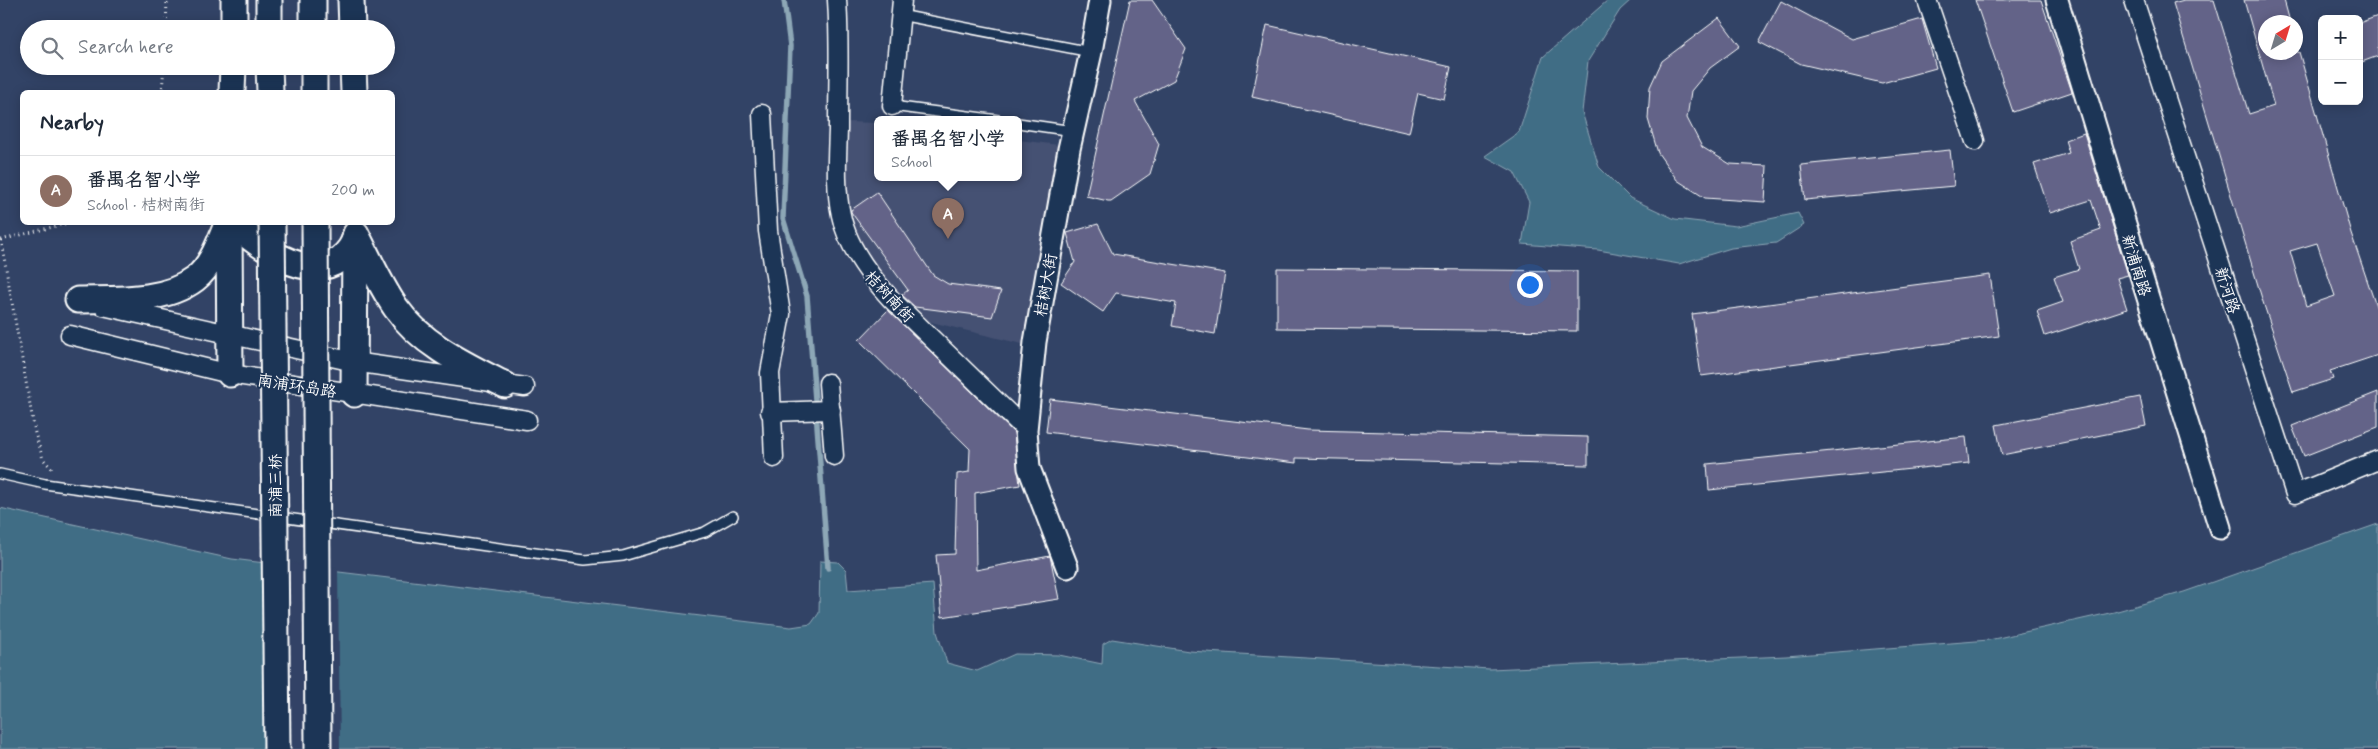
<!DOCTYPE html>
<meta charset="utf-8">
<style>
:root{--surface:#fff;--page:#f6f6f7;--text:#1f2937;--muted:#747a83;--line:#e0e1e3;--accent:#0f766e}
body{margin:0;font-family:Mynerve,"LXGW WenKai TC",sans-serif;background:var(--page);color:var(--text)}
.controls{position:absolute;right:15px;top:15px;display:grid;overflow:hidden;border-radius:8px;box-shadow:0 2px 12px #0003}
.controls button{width:45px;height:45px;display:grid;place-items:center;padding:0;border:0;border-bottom:1px solid var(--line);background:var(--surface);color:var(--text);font:25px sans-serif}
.compass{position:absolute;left:2258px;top:15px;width:45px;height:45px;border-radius:50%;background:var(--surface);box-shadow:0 2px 12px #0003;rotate:38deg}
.you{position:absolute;left:1529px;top:284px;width:18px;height:18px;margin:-12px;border:4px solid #fff;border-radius:50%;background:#1a73e8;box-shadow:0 0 0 8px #1a73e833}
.badge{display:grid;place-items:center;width:32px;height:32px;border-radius:50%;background:var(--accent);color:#fff;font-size:16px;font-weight:700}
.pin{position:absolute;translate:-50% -41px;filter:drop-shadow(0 1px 2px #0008)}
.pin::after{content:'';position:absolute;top:26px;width:18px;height:15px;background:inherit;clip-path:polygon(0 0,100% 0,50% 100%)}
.popup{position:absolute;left:874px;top:116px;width:148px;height:65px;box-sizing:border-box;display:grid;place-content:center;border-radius:8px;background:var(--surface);filter:drop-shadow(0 1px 4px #0005);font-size:16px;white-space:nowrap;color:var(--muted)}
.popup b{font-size:19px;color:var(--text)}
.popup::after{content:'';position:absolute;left:50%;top:100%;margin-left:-10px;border:10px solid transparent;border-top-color:var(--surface)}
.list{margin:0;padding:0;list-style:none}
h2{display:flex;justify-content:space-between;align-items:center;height:65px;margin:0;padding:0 20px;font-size:21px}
h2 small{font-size:16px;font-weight:400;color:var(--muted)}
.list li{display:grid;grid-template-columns:32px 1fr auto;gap:15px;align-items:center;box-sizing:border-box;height:70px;padding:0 20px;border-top:1px solid var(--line)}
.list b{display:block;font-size:19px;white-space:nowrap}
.list p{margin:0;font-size:16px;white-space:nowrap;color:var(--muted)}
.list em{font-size:16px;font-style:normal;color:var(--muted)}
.icon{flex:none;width:28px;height:28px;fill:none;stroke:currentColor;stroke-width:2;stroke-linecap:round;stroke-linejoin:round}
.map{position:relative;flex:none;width:2378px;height:749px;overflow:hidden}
.search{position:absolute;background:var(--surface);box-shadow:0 2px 12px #0003;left:20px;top:20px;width:375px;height:55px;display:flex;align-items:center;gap:12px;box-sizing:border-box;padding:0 18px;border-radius:28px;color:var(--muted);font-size:19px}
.panel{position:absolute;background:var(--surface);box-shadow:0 2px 12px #0003;left:20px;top:90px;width:375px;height:135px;border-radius:8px}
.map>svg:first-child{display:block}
.built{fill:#455173}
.water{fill:#416d85;stroke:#8da7b6}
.pier{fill:#324366}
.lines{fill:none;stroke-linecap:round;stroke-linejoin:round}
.stream{stroke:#8da7b6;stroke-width:5.5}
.building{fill:#636488;stroke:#fff;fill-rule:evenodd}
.service-casing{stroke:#fff;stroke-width:12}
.minor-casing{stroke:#fff;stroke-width:21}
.tertiary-casing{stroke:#fff;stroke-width:25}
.secondary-casing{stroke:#fff;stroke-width:29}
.path{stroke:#fff;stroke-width:3;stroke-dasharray:1 4;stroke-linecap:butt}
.service{stroke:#1d3557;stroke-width:9}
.minor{stroke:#1d3557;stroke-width:18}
.tertiary{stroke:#1d3557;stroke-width:21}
.secondary{stroke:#1d3557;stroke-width:25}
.secondary-bridge-casing{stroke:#fff;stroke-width:29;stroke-linecap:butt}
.secondary-bridge{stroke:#1d3557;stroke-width:25}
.labels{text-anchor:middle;stroke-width:4;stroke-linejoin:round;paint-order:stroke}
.street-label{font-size:16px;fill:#fff;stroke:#1d3557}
</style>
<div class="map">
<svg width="2378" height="749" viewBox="0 0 2378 749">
<rect width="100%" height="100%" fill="#324366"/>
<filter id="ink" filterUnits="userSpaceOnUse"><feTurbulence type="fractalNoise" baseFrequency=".02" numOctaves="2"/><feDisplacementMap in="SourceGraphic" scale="10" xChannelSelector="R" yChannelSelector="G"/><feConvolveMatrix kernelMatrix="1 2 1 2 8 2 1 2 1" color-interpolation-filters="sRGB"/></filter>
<g filter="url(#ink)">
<path class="built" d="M845 122 878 123V178H1018V140L1059 145 1022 344 927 321 896 296 868 266 850 228 842 184Z"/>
<g class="water">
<path d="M1608 0H1631L1620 10 1588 61 1582 112 1599 167 1630 198 1675 219 1736 226 1798 213 1804 225 1776 243 1731 248 1679 264 1598 250 1522 244 1529 202 1514 172 1485 156 1519 132 1543 57Z"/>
<path d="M0 508 232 559 791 627 811 624 819 613 820 561 838 562 846 570 848 590 933 584 937 632 947 663 977 671 1015 654 1059 655 1102 664 1103 644 1112 639 1189 651 1490 669 1786 656 1989 640 2114 612 2184 592 2378 524V749H0Z"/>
</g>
<path class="pier" d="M261 560 338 569 340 749H264Z"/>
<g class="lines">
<path class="stream" d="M784 0 790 46 783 218 807 296 828 568"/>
</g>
<g class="building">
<path d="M1130 0H1152L1186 49 1174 80 1135 101 1159 144 1150 174 1111 201H1108L1086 196Z"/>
<path d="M1975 0H2041L2072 92 2013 112Z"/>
<path d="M2184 0H2214L2249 114 2274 106 2244 0H2284L2290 22H2266V52H2299L2351 233 2378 312V355L2330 371 2333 379 2293 392 2263 302 2173 3ZM2317 243 2335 296 2306 306 2290 251Z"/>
<path d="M1781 1 1852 39 1922 19 1936 68 1882 83 1801 64 1759 42Z"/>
<path d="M2378 16V56L2359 63V23Z"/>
<path d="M1719 18 1740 46 1710 68 1691 91 1687 118 1702 147 1730 164 1767 166 1765 202 1705 198 1677 180 1658 153 1648 119 1650 87 1662 61Z"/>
<path d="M1267 25 1451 67 1444 99 1418 93 1409 133 1252 97Z"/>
<path d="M2084 133 2128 275 2117 278 2127 309 2045 336 2037 311 2063 302 2054 277 2079 269 2070 241 2101 230 2091 200 2050 213 2034 164 2069 153 2065 140Z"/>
<path d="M1950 150 1954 186 1805 200 1801 165Z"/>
<path d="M877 192 933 275 948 284 1001 291 992 317 915 307 902 295 908 290 851 212V210Z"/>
<path d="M1098 224 1113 254 1225 273 1215 334 1172 326 1176 303 1116 293 1103 312 1061 283 1075 262 1067 233Z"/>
<path d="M1277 268 1577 271V331L1277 328Z"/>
<path d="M1990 275 1999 336 1701 376 1692 314Z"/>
<path d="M888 310 1014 433 1020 485 975 493 976 570 1050 556 1059 599 942 617 936 555 955 554 957 474 969 472 970 449 859 340Z"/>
<path d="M2378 392V427L2304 456 2292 426Z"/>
<path d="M2140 397 2146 426 2002 455 1996 425Z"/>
<path d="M1050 399 1308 430 1588 437V465L1296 458V463L1046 432Z"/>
<path d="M1966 437 1969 463 1709 490 1707 464Z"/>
</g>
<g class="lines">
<g class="service-casing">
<g id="service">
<path d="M900 15 1091 52"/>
<path d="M892 106 998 120"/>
<path d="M1018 123 1073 131"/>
<path d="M0 474 45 484 585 560 623 556 705 532 733 516"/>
</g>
</g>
<g class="minor-casing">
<g id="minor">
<path d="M837 0C840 43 838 87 838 130 837 159 835 187 841 215 847 246 870 276 891 299L1026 430"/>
<path d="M1927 0 1975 141"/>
<path d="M2134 0 2295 494 2378 460"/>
<path d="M892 106 902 0"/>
<path d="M762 114 768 231 781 314 770 373 774 458"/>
<path d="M103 306 354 362 525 387"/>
<path d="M70 335 230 374 527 420"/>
<path d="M828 383 834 456"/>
<path d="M770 412 831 410"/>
</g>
</g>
<g class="tertiary-casing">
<g id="tertiary">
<path d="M2057 0 2115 192 2220 528"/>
<path d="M1067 567 1029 468 1026 430 1035 342 1069 149 1091 52 1100 0"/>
</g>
</g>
<g class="secondary-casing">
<g id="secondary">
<path d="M269 0V29"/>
<path d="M313 0V29"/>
<path d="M351 0 352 29"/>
<path d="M234 29V0"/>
<path d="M269 66 270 92"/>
<path d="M314 66V92"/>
<path d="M353 66 354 92"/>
<path d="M232 92 233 66"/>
<path d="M232 222C256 244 306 284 340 259 349 252 354 245 356 234"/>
<path d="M229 227 230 374"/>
<path d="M356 234C369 259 380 285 396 308 422 345 466 365 505 385"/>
<path d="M78 300C115 299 163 303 195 279 212 266 220 241 228 222"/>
<path d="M354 394 355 237"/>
</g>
</g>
<g class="path">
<path d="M166 29 167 0"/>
<path d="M162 92 164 66"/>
<path d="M1 240 35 433 43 459 54 471"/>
<path d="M1 240 72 222"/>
</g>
<use href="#service" class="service"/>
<use href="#minor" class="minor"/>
<use href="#tertiary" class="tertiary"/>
<use href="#secondary" class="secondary"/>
<g class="secondary-bridge-casing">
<g id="secondary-bridge">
<path d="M272 222 277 749"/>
<path d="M315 222 318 749"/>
</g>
</g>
<use href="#secondary-bridge" class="secondary-bridge"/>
</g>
</g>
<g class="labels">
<g class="street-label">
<text transform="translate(2137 265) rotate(73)" y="6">新浦南路</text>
<text transform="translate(1045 285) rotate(-80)" y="6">桔树大街</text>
<text transform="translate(2228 290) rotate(72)" y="6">新河路</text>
<text transform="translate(890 296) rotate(47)" y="6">桔树南街</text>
<text transform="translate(297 385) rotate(9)" y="6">南浦环岛路</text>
<text transform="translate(275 486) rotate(-90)" y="6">南浦三桥</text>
</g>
</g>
</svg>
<div class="controls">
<button>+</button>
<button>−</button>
</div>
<svg class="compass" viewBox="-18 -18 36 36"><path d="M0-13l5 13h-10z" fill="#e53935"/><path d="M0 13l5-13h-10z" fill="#747a83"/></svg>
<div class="you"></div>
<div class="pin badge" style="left:948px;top:239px;background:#8d6e63">A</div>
<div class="popup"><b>番禺名智小学</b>School</div>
<div class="search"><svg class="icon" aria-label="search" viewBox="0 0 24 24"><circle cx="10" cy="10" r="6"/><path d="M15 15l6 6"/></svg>Search here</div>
<section class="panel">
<h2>Nearby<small></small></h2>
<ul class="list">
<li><span class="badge" style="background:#8d6e63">A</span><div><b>番禺名智小学</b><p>School · 桔树南街</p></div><em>200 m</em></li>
</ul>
</section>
</div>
